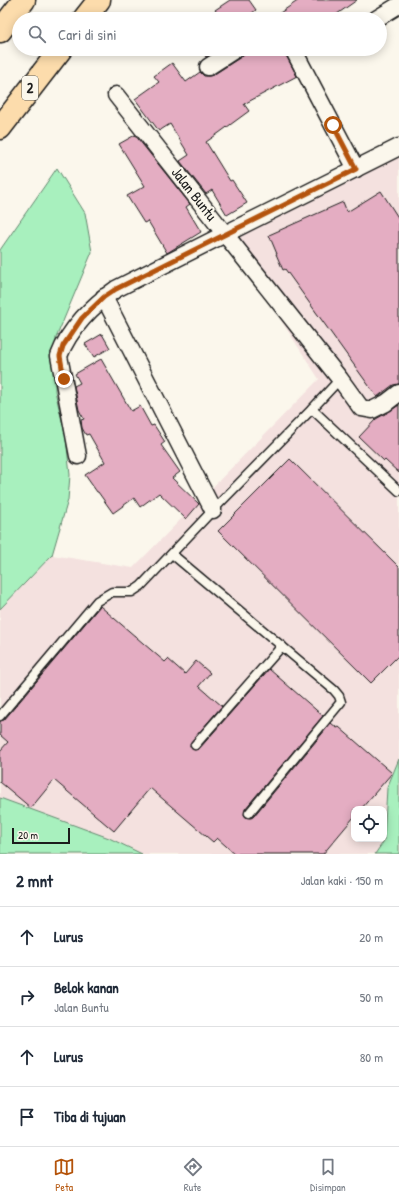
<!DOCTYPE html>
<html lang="id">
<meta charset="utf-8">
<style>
:root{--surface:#fff;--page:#f2f2f3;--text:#1f2937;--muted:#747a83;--line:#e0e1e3;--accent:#b45309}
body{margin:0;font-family:"Patrick Hand",sans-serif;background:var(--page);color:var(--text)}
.controls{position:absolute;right:12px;bottom:12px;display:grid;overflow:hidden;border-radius:8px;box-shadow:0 2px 10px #0003}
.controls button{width:36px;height:36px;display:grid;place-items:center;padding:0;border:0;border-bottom:1px solid var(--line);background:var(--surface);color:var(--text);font:20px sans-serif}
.scale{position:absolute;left:12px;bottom:10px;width:58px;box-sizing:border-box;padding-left:4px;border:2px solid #1c1c1c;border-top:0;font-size:11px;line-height:14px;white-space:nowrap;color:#1c1c1c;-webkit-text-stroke:3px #fbf7ec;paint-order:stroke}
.stop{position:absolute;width:12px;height:12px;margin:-9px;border:3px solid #b45309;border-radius:50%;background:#fff}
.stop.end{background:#b45309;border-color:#fff;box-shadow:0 1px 4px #0008}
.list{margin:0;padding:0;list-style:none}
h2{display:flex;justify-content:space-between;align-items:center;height:52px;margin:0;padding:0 16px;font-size:17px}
h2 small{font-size:13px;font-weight:400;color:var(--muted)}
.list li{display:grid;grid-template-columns:26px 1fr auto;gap:12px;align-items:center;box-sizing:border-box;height:60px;padding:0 16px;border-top:1px solid var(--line)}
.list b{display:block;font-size:15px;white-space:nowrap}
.list p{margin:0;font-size:13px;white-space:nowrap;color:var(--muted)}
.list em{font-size:13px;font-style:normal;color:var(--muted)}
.icon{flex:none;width:22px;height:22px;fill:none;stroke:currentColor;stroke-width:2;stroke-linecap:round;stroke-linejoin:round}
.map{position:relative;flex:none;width:399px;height:854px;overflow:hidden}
.search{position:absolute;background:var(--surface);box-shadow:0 2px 10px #0003;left:12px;right:12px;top:12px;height:44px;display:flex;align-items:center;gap:10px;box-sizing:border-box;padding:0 14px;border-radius:22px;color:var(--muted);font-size:15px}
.sheet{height:292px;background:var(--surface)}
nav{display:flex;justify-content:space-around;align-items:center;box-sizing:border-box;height:56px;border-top:1px solid var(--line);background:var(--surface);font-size:11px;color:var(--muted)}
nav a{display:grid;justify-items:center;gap:2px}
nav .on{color:var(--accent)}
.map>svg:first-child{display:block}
.built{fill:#f4e1df}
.green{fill:#a8f0be;stroke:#62866d}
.building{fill:#e4adc2;stroke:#1c1c1c}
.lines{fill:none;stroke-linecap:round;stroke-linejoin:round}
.service-casing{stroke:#1c1c1c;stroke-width:11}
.minor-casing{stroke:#1c1c1c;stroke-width:19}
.motorway-casing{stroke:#1c1c1c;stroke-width:25}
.service{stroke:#fbf7ec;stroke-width:8}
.minor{stroke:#fbf7ec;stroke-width:16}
.motorway{stroke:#fcdcac;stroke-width:22}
.route{stroke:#b45309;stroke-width:5}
.labels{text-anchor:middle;stroke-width:4;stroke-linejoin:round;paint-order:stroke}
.shield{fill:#fbf7ec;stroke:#5f5e5a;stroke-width:1}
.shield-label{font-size:14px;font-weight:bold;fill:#1c1c1c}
.street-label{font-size:15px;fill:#1c1c1c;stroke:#fbf7ec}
</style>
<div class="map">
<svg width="399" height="854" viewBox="0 0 399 854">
<rect width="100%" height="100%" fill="#fbf7ec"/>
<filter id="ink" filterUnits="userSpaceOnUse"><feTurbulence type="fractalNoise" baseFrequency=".025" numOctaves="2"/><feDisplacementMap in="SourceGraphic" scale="8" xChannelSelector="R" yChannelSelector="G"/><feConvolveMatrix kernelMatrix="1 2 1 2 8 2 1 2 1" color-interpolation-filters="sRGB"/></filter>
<g filter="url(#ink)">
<path class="built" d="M399 156V759L387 788 384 838V809H354V839H384V841L375 854H142L109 838 0 798V609L52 555 133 568 319 379 227 237Z"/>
<g class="green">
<path d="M57 168 85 213 92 252 56 338 55 391 66 438 70 475 68 500 52 555 0 609V250Z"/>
<path d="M399 759V854H375L384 841 387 788Z"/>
<path d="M0 798 109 838 142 854H0Z"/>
</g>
<g class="building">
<path d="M230 0H249L256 10 244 19H222L215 10Z"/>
<path d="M299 0H357L330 19H271Z"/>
<path d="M200 49H218L206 57Z"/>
<path d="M245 49H284L285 53 297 76 244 104 249 111 219 133 206 142 230 181 232 180 247 203 227 215 212 190 206 194 180 161 189 155 170 124 159 131 135 99 159 82 154 76 172 63 186 82 200 72 204 76H209L213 75 241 57 244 54Z"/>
<path d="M135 135 190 204 186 207 201 232 167 253 148 221 144 223 127 196 145 186 119 144Z"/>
<path d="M381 191 399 219V384L393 385 377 397 285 269 283 270 276 254H277L269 235 343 202 347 212Z"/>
<path d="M102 334 110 348 94 357 85 344Z"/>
<path d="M101 359 131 411 140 406 151 426 154 425 165 442 161 445 180 472 172 478 199 504 186 519 159 493 140 507 134 498 113 513 98 492H97L85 475 105 462 89 434 86 435 82 428 81 420 84 419 79 410 74 386 80 383 75 374Z"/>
<path d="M399 405V473L385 460 384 461 359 437 376 419 390 411Z"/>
<path d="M290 459 399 567V655L371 683 218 531Z"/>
<path d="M100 606 165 662 168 659 185 674 196 661 210 673 199 686 222 706 191 742 190 746 194 750 199 749 269 669 323 716 245 809 244 815 246 817 251 818 253 817 331 723 337 728 339 727 392 773 361 809H354V817L323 854H235L217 838 213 842 150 788 114 831 54 780 31 808 0 782V751L8 742 0 735V721L4 720Z"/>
</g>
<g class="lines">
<g class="service-casing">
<g id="service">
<path d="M312 409 399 491"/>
<path d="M172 554 334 690 339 696 341 702 249 813"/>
<path d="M0 716 97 601 112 592H132L141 586 213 510 312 409 340 379"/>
<path d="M195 745 282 646"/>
</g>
</g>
<g class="minor-casing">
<g id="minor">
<path d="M376 19 399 5"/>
<path d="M293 49 356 169"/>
<path d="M208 67 236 49"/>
<path d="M116 95 225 234 399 147"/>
<path d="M104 297 213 510"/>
<path d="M78 456 59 356C69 329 93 305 116 289L225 234 340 379 361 408 372 410 386 403 399 393"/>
</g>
</g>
<g class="motorway-casing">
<g id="motorway">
<path d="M84 19 99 0"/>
<path d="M0 31 24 0"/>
<path d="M0 128 61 49"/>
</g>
</g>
<use href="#service" class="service"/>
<use href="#minor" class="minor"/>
<use href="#motorway" class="motorway"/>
</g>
</g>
<g class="lines" filter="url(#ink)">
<path class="route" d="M64 379 60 356 63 346 82 318 104 297 116 289 356 169 333 125"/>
</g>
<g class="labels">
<rect class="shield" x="22" y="76" width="16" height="24" rx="3"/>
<g class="shield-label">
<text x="30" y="93">2</text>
</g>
<g class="street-label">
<text transform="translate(194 194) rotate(52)" y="5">Jalan Buntu</text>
</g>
</g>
</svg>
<div class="controls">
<button><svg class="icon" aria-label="locate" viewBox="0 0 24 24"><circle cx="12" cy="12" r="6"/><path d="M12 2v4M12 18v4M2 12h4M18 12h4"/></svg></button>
</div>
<div class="scale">20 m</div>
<div class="stop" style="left:333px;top:125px"></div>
<div class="stop end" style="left:64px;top:379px"></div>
<div class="search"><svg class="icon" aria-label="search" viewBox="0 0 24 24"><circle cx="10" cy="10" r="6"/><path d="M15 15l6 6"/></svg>Cari di sini</div>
</div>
<section class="sheet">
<h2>2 mnt<small>Jalan kaki · 150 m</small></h2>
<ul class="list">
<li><svg class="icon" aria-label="ahead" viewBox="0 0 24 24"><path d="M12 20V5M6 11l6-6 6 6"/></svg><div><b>Lurus</b></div><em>20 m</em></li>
<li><svg class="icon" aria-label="right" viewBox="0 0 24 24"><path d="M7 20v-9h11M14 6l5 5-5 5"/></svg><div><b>Belok kanan</b><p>Jalan Buntu</p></div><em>50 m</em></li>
<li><svg class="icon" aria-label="ahead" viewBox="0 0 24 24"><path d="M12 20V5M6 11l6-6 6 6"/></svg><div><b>Lurus</b></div><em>80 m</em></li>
<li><svg class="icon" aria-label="arrive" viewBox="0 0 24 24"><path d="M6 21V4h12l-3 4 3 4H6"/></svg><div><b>Tiba di tujuan</b></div></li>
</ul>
</section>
<nav>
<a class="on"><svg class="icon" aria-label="map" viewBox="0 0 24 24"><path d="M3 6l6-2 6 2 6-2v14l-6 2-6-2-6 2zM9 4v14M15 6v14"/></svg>Peta</a>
<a><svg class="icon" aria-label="directions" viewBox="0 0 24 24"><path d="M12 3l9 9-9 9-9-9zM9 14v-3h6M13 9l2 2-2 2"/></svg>Rute</a>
<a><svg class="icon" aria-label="saved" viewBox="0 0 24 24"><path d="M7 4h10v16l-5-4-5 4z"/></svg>Disimpan</a>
</nav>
